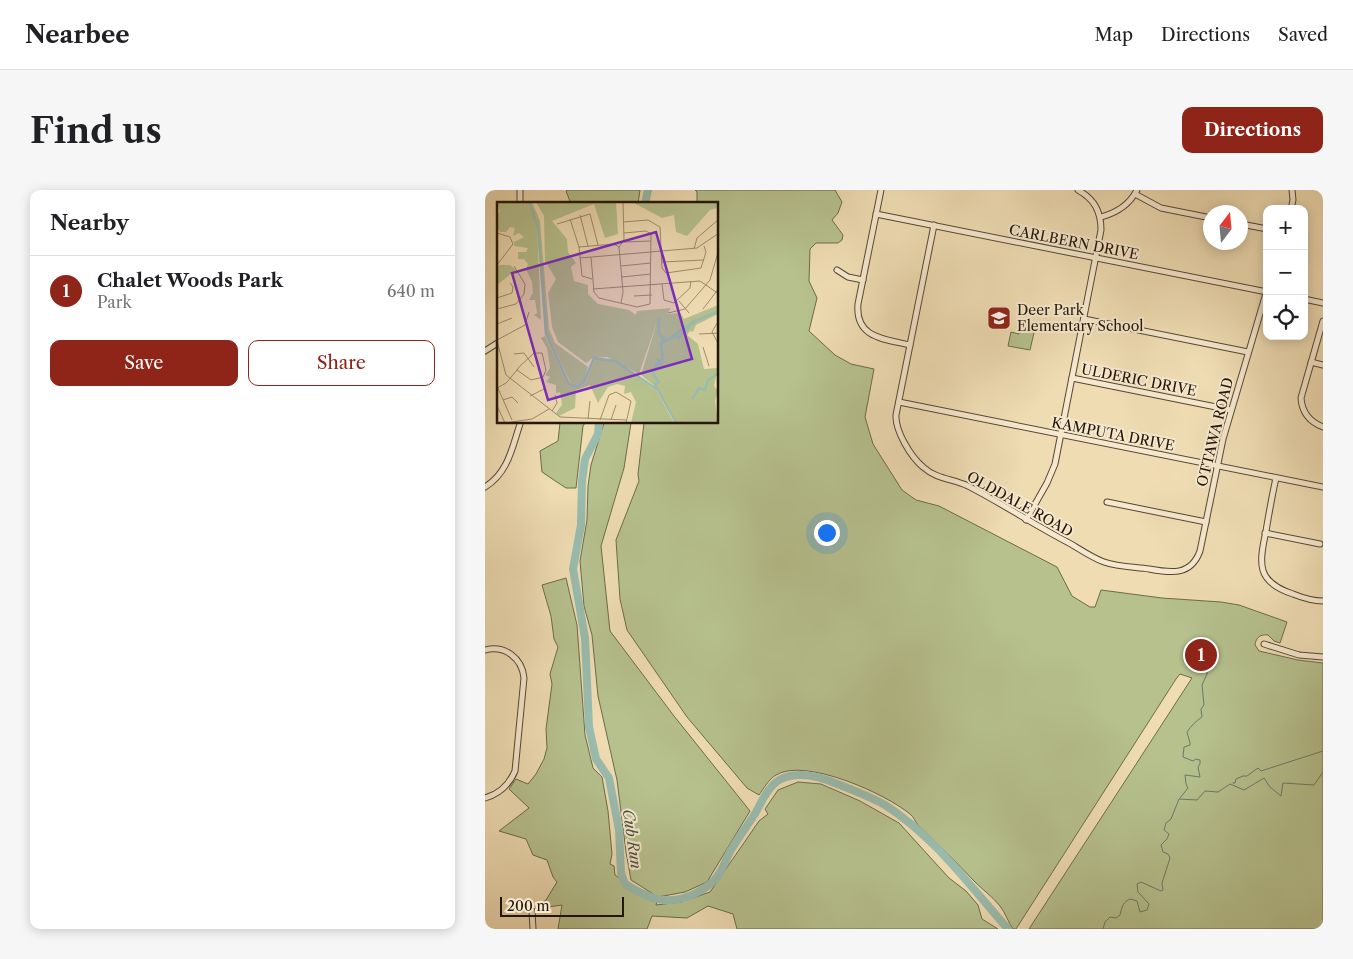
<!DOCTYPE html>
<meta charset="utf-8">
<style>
:root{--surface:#fff;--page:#f6f6f6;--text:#202124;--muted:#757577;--line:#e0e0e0;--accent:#8f2418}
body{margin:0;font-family:"Libre Caslon Text",serif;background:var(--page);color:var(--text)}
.controls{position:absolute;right:15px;top:15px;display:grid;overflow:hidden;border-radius:10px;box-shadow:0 2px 12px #0003}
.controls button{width:45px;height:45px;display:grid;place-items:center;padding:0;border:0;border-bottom:1px solid var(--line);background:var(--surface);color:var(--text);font:25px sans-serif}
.compass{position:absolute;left:718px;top:15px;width:45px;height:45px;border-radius:50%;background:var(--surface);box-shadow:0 2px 12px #0003;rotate:16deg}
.scale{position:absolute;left:15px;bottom:12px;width:124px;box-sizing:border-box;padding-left:5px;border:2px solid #231507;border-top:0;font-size:14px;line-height:18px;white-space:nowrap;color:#231507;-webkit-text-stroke:4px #f5e8ce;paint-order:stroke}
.you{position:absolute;left:341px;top:342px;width:18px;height:18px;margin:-12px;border:4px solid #fff;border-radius:50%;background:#1a73e8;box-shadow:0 0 0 8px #1a73e833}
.badge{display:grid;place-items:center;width:32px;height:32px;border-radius:50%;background:var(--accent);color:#fff;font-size:16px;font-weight:700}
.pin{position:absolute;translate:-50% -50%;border:2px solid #fff;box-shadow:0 1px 5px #0006}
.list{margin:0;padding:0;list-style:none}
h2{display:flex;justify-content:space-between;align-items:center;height:65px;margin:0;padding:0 20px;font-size:21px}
h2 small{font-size:16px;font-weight:400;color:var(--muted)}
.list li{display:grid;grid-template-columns:32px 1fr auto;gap:15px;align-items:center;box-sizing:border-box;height:70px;padding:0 20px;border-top:1px solid var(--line)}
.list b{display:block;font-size:19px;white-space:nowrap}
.list p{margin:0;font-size:16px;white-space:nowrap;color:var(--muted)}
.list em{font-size:16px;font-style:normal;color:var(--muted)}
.actions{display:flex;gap:10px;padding:15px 20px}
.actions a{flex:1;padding:11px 0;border:1px solid var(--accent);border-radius:10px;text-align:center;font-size:18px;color:var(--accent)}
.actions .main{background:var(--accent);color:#fff}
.icon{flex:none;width:28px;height:28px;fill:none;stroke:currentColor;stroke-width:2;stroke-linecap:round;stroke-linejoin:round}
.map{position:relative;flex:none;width:838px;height:739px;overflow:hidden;border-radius:10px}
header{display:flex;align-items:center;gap:30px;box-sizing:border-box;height:70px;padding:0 25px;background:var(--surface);border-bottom:1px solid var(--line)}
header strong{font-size:24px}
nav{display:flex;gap:28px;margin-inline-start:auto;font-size:18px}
.intro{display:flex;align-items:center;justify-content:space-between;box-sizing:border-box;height:120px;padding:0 30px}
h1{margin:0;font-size:35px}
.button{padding:12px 22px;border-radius:10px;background:var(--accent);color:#fff;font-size:18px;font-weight:700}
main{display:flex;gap:30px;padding:0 30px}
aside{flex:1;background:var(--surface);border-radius:10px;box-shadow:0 2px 12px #0003}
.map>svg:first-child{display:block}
.green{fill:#b6c18e;stroke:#6c6b4a}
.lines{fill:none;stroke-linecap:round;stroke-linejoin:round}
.stream{stroke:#6a796b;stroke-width:1}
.river{stroke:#9abcae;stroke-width:8}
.minor-casing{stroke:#564732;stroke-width:7}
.minor{stroke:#f5e8ce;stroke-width:5}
.labels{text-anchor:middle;stroke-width:4;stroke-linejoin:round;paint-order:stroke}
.street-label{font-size:14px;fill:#231507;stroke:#f5e8ce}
.poi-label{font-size:14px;fill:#231507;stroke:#f5e8ce;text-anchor:start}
.water-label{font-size:15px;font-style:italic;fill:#4d4f41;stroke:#f5e8ce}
.inset-river{fill:none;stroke:#9abcae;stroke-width:2.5}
.inset-road{fill:none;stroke:#9d8c6e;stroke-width:1}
.view{fill:#7b2cbf;fill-opacity:0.15;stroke:#7b2cbf;stroke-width:2.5}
.inset-edge{fill:none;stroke:#231507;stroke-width:2.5}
</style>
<header>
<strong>Nearbee</strong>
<nav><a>Map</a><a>Directions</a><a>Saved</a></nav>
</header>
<div class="intro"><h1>Find us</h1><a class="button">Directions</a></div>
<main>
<aside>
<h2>Nearby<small></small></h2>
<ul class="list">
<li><span class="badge">1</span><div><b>Chalet Woods Park</b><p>Park</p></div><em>640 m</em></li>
</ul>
<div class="actions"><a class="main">Save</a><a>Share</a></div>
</aside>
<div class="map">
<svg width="838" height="739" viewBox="0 0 838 739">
<rect width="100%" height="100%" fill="#efdcb3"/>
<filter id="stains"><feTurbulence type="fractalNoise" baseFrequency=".004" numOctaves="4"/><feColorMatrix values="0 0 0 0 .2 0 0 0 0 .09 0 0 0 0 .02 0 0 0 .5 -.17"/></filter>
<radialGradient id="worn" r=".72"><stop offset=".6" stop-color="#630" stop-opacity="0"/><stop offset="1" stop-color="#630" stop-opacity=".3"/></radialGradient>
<g class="green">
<path d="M83 0H155L153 14H86L81 1Z"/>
<path d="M210 0H350L357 12 353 23 347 30 358 45 357 50 353 53H331L325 59 324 91 332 108 324 141 350 165 366 174 389 179 380 227 388 254 417 300 431 310 454 316 572 377 587 406 605 417H610L616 400 677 408 736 412 754 415 802 432 795 453 789 451 783 445C776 444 771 447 770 455L774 461 813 470 838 473V739H544L707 488 695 484 691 489 531 739H528C523 732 520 722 515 716 508 707 498 700 490 692 472 673 453 654 434 636 430 632 429 627 425 624 401 604 320 567 291 585 284 589 279 598 274 605L262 598 202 527 142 440 135 409 131 350 154 291 153 284 159 233 232 232V14H212V2Z"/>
<path d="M536 130 551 134 545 160 523 156 526 142 534 144Z"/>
<path d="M75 233H100L98 236 91 298H81L57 282 55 261 73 251Z"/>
<path d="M119 233H146L139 278 116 356 125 441 189 526 265 621 222 692 200 702 173 707 146 690 141 662 132 590 113 506 107 445 99 416 95 371 102 330 103 296 106 275Z"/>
<path d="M81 388 92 435 100 545 108 578 117 587 123 621 127 664 125 674 129 676 130 685 167 711H172L171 715 196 712 225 702 274 631 283 624 280 619 293 600 313 592 336 594 375 611 414 633 464 688 481 701 493 715 497 729 513 739H252L248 724 223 716 202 728 167 726 162 739H73L77 715 56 718 54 715 61 710 72 692 68 687 62 670 48 665 41 649 14 641 44 618 24 599 31 589 43 594 51 584 59 569 62 558 61 539 67 494 65 484 73 457 69 449 66 426 57 395Z"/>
</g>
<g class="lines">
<g class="stream">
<path d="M748 593H750L751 589 758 586H762L773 578 776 581 838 561"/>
<path d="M695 608 703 598 701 594 700 585 715 587 713 577 715 574V570L711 569 708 571 698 567 699 557 705 555V553L702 542C706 536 711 531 717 527L716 519 719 515 717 495 722 484 724 466"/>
<path d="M618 739 620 732 625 727 631 728 635 725C637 717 638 711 646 709L652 711 655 722 662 720 664 714 653 702 652 694 656 692 676 701 678 700 677 693 685 668 683 664 678 662 676 655 682 649 684 644 679 640 681 633 686 629 694 609 712 610 720 601 733 602 745 594 759 600 779 588 785 597 796 606 798 593 829 595 838 582"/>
</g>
<g class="river">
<path d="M160 14 163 0"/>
<path d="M114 232 113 244 100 269 97 291 96 335 88 379 100 448 104 537 111 569 124 588 134 640 136 683 140 694C164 709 184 717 211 703 219 699 226 695 232 687 238 679 241 669 246 660 254 647 263 635 271 622 277 611 284 595 296 589 315 580 337 587 355 595 370 601 386 607 400 615 449 646 485 696 523 739"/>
</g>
<g class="minor-casing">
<g id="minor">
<path d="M35 0V14"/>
<path d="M396 0 373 114C370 148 399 149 425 155"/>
<path d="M650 4 676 18 726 28"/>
<path d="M806 19 808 10 807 0"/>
<path d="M391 24 782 102"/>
<path d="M616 27C631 23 645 14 652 0"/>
<path d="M756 34 782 39"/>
<path d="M449 35 411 225C410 241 426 267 438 277 451 289 468 289 483 296 518 314 551 336 586 354 596 360 608 368 619 372 633 377 650 377 664 379 686 383 706 386 715 361L738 249 782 100"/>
<path d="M352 80 363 87 378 90"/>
<path d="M819 109 838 113"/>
<path d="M599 129 763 162"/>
<path d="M838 131 816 208C817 223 825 232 838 237"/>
<path d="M0 161 14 152"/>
<path d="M826 172 838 175"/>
<path d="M587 188 746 220"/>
<path d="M414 212 838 297"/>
<path d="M791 288C787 306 784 323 781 341 774 374 771 392 808 404 818 408 827 411 838 411"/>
<path d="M0 297C23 283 27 258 35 234"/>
<path d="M622 312 721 332"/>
<path d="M541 330 562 293 570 274 616 40C616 21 609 9 593 0"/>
<path d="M780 343 835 354"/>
<path d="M779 454 814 465 838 467"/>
<path d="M0 460C20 455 37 468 39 488L30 581C24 595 14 604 0 608"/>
<path d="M47 721 48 739"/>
</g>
</g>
<use href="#minor" class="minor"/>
</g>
<defs>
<g id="school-square" transform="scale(1.25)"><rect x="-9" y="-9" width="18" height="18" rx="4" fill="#8f2418" stroke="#f5e8ce"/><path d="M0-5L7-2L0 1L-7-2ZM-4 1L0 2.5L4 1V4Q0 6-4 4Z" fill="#fff"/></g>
</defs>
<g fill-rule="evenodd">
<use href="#school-square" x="514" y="128"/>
</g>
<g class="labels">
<g class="street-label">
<text transform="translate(589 52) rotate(11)" y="5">CARLBERN DRIVE</text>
<text transform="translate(654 190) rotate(11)" y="5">ULDERIC DRIVE</text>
<text transform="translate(730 242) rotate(-76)" y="5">OTTAWA ROAD</text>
<text transform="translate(628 244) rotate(11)" y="5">KAMPUTA DRIVE</text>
<text transform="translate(535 314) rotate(29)" y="5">OLDDALE ROAD</text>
</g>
<g class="poi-label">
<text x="532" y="125">Deer Park<tspan x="532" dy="16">Elementary School</tspan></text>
</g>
<g class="water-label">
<text transform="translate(147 649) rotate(82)" y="5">Cub Run</text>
</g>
</g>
<g transform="translate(12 12)">
<rect width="221" height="221" fill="#efdcb3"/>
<path d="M0 0H30L35 8 40 24 44 118 37 113 40 111 38 98H32L36 91 35 80 29 67 31 62 27 57H21V50H29L31 46 17 44V40L27 35 22 31 16 34 18 26 13 25 9 30H3L0 25V12L3 10ZM33 0H35L43 19 52 127 58 141 91 165 87 179 79 184 74 182 49 130 42 26ZM39 0H119L121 32 108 36 97 2 55 19 70 37 71 50 79 61 74 65 77 79 91 83V92L101 102 132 108 139 113 140 109 174 106 170 112 183 111 187 117 221 103V112L199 123 196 130 193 129 190 133 201 142 207 167 221 166 217 184 221 189 218 199 221 221H180L160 186 144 173 160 120 142 172 110 155 96 156 89 161 61 140 55 125 51 91 59 77 48 59 47 14ZM135 0H221V6L213 8 190 34 179 30 177 13 165 16ZM3 63H13L19 68 0 83V64ZM48 134 71 182 80 185 88 181 98 157 117 159 160 189 177 221H134L139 200 134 190 127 192 128 184 120 182 111 185 101 201 93 183 79 188 78 206 62 214 59 211 65 203 63 190 59 191V183L49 180 53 175 48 173 53 166 50 146 44 136Z" fill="#b6c18e"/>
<path class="inset-river" d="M32 0 41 25 49 132 72 182 80 185 87 180 97 156 118 159 161 188 179 221M162 116V132L167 137 164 141M173 136 197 119M160 187 158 182 162 180 156 172 160 162H164L161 158H166L164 142 178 134 181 136 198 119 222 109M195 197 202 186 208 188 211 178 222 171"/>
<path class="inset-road" d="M83 13 91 44M73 17 82 45 85 74 95 77M126 20 151 18 163 25 165 66 169 71 204 66 209 50 207 44M60 22 93 12 101 43M0 31 13 35 16 42 0 63M127 40 154 39M82 45 117 42 122 45 126 90 124 101M122 45 127 38 126 1M197 47 200 36 222 17M94 55 97 90 102 96 140 105 153 102 154 32 149 29 127 31M83 56 200 46 222 31M165 60 207 58M124 64 154 61M125 75 154 72M165 82 167 98 177 101 193 86 194 79M96 87 203 79 222 92M137 94 155 93M0 96 15 91 16 85 13 81M182 99 192 111M0 107 19 102 27 92 28 82 17 64M206 107 222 86M171 111 188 107 213 78 222 47M222 118 215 130 222 143M0 122 15 116M202 132 222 131M0 138 28 123 32 110M0 139 9 173 63 215 129 218M206 145 212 164M17 152 27 151 37 165M0 184 15 218M0 186 9 181 10 180 20 168 22 165 37 151H45L49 168 46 175 34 178 20 168M33 194 47 187M6 198 15 195 21 201M0 204 8 221M55 209 60 201 58 193M91 217 93 199M103 218 112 193 119 190 134 199 129 221M114 218 119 203M8 221 35 217 52 207"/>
<path class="view" d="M159 30 195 157 51 198 15 71Z"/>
<rect width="221" height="221" class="inset-edge"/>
</g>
<rect width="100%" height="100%" filter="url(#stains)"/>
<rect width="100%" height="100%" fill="url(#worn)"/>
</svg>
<div class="controls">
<button>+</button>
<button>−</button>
<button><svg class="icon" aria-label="locate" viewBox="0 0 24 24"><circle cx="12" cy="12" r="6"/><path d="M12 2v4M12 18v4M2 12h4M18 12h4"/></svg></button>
</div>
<svg class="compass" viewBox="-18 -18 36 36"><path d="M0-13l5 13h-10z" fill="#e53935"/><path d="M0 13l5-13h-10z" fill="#757577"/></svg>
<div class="scale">200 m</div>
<div class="you"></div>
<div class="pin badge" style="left:716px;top:465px">1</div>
</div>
</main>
